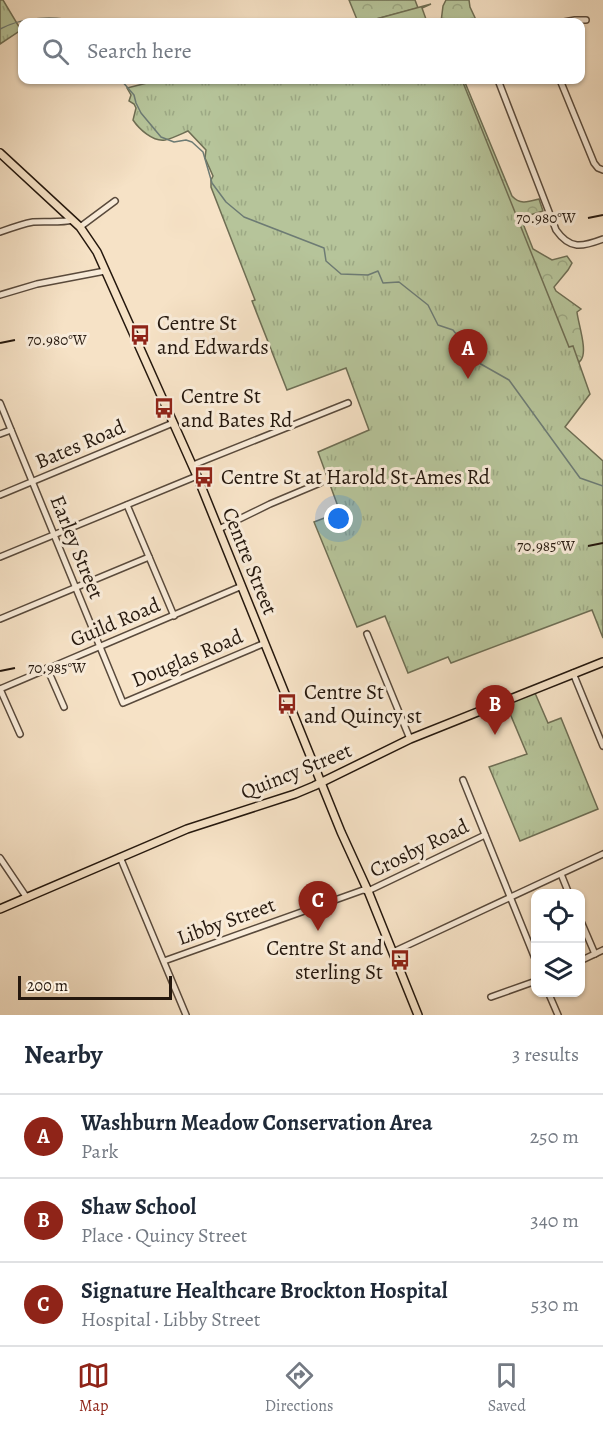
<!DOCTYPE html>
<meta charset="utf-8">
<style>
:root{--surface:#fff;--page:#f2f2f3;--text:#1f2937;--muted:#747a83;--line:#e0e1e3;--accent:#8f2418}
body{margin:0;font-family:Alegreya,serif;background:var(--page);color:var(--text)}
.controls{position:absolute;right:18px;bottom:18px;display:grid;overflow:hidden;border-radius:12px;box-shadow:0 2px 4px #0004}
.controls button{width:54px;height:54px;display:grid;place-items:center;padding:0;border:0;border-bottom:2px solid var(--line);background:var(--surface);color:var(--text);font:30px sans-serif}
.scale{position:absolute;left:18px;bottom:15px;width:154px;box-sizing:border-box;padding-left:6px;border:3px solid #25180e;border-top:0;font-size:16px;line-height:21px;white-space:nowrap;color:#25180e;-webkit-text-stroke:4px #f9ecda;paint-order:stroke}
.you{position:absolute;left:339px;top:519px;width:21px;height:21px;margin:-15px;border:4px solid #fff;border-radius:50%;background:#1a73e8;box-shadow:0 0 0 9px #1a73e833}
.badge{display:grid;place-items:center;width:39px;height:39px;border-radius:50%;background:var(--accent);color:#fff;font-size:20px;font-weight:700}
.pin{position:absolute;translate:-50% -50px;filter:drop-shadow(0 2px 3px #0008)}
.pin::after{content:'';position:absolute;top:32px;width:21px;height:18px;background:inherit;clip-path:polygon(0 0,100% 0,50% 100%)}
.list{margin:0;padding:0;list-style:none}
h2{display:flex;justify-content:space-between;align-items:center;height:78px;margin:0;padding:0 24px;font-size:26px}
h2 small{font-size:20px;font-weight:400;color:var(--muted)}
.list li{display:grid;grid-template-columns:39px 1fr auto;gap:18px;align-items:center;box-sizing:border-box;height:84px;padding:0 24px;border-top:2px solid var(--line)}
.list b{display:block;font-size:22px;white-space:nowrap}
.list p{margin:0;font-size:20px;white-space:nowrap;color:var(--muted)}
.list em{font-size:20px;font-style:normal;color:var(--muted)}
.icon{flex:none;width:33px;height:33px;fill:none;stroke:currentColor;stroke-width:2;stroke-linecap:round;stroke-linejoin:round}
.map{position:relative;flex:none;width:603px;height:1015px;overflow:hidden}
.search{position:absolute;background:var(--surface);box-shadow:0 2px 4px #0004;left:18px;right:18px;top:18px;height:66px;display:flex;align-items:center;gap:15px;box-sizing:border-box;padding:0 21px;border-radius:12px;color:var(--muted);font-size:22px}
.sheet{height:330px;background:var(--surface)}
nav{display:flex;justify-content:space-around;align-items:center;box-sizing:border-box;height:84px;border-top:2px solid var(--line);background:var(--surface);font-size:16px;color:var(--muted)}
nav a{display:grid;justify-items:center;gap:3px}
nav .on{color:var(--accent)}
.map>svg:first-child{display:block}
.forest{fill:url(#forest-crowns);stroke:#6e6e54;stroke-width:1.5}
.park{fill:url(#park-tufts);stroke:#6e6e54;stroke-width:1.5}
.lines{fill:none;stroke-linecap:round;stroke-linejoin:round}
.stream{stroke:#6d7b74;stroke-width:1.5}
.minor-casing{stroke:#594a3c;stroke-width:8}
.major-casing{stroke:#25180e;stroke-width:10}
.minor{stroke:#f9ecda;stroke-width:5}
.major{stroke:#f6e2c6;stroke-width:7}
.ticks{fill:none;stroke:#25180e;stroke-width:2}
.labels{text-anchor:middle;stroke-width:6;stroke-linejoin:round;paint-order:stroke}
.poi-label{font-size:21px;fill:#25180e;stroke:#f9ecda;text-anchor:start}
.street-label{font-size:21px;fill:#25180e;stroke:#f9ecda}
.ticks-label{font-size:15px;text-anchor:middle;fill:#25180e;stroke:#f9ecda;stroke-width:6;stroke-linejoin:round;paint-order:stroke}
</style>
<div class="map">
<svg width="603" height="1015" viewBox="0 0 603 1015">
<defs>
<pattern id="forest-crowns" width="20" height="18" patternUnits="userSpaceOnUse" patternTransform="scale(1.5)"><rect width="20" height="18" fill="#b6c49a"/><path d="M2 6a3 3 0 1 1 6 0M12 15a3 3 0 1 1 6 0" fill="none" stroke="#9ca884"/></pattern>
<pattern id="park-tufts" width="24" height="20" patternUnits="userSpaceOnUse" patternTransform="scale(1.5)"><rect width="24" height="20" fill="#b6c49a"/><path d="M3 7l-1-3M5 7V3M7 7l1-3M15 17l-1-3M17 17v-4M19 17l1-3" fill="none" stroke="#9ca884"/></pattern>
</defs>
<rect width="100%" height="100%" fill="#f6e2c6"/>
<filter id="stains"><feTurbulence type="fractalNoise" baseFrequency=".00333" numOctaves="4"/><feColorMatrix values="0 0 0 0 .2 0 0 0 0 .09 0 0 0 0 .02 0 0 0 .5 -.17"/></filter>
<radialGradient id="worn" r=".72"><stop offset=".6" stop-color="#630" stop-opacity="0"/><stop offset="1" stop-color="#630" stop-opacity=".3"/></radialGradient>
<g class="forest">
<path d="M349 0H415L418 8 365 22H358Z"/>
<path d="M446 0H469L470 7 477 22H441L443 6Z"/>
<path d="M441 80H464L512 196C520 205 528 202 539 199L543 211 523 217 522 221 533 249 552 260 567 256 572 263 568 270 554 287 556 291 581 309 577 312C578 323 588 351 581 360 579 363 576 364 574 366Z"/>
</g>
<g class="park">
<path d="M0 0H3L21 30 0 44Z"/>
<path d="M431 4 422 8 427 22H365Z"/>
<path d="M159 80H462L569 347 573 346 590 394 565 427 603 461V638L592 610 451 663 448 657 408 673 385 616 357 627 314 522 340 512 318 452 369 430 346 368 287 390 252 301 255 300 211 187V180L213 176 205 158 206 150 188 131C181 134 173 138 165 140 153 142 139 129 133 120L136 108 134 104 129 101 131 95 127 88Z"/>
<path d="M535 693 548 723 561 718 598 809 520 841 489 767 527 754 506 704Z"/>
</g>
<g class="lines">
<g class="stream">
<path d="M0 29C23 17 54 15 79 22"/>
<path d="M121 80 134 95 136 103 141 113 161 137 174 142 186 140 192 142 203 152 212 183 226 202 244 217 324 248 326 261 341 274 368 275 378 271 383 283 399 282 428 305 438 325 453 330 479 363 509 380 580 478 603 486"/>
</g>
<g class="minor-casing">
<g id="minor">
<path d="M564 22 575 20H586"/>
<path d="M498 80 556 230C570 250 582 247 603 239"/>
<path d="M560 80 594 163 598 168 603 170"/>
<path d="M80 227 115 201"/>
<path d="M0 232C11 228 22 224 33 222 46 221 60 223 73 220"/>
<path d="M0 295 37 284 105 271"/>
<path d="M0 403 123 703 265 643"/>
<path d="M0 434 11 430"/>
<path d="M193 465 348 403"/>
<path d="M0 495 173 423"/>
<path d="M127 505 174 616"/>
<path d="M219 529 270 504 320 483"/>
<path d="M0 557 197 476"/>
<path d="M0 619 149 557"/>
<path d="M367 634 410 739"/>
<path d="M47 668 64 707"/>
<path d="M573 673 603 746"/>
<path d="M0 689 242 586"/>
<path d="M0 689 20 734"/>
<path d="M463 780 536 961"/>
<path d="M120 857 186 1015"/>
<path d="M0 858 27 898"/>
<path d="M561 874 569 894"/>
<path d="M580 919 595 954"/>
<path d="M393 952 603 854"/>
<path d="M164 961 363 890 368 891 485 835"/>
<path d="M580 961 603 950"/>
<path d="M548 992 558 1015"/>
<path d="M491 997 536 981"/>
</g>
</g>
<g class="major-casing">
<g id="major">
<path d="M0 153 80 227 97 252 197 476 341 832 368 891 418 1015"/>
<path d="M0 909 187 829 295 794 314 786 410 739 603 662"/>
</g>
</g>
<use href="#minor" class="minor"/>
<use href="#major" class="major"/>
</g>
<path class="ticks" d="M588 218 603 215M0 343 15 340M588 546 603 543M0 671 15 668"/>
<defs>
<g id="bus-bare" transform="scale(1.62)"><path d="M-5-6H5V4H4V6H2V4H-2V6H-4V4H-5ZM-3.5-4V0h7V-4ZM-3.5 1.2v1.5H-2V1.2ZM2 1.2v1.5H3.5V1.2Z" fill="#8f2418" stroke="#f9ecda" stroke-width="2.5" paint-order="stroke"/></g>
</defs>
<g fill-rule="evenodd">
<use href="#bus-bare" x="140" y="335"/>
<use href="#bus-bare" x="164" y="408"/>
<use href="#bus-bare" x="204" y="477"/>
<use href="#bus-bare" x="287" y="704"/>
<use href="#bus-bare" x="400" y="960"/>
</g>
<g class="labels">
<g class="poi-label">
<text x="157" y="330">Centre St<tspan x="157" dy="24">and Edwards</tspan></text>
<text x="181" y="403">Centre St<tspan x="181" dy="24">and Bates Rd</tspan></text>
<text x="221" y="484">Centre St at Harold St-Ames Rd</text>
<text x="304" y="699">Centre St<tspan x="304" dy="24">and Quincy st</tspan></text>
<text x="383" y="955" text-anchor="end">Centre St and<tspan x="383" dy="24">sterling St</tspan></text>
</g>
<g class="street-label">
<text transform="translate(80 444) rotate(-23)" y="7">Bates Road</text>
<text transform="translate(77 547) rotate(68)" y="7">Earley Street</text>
<text transform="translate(250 561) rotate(68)" y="7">Centre Street</text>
<text transform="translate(115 622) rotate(-23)" y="7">Guild Road</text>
<text transform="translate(187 658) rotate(-23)" y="7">Douglas Road</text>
<text transform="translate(296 771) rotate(-22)" y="7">Quincy Street</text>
<text transform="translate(419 848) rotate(-26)" y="7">Crosby Road</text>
<text transform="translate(226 921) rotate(-20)" y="7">Libby Street</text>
</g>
</g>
<g class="ticks-label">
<text x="546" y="223">70.980°W</text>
<text x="57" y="345">70.980°W</text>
<text x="546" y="551">70.985°W</text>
<text x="57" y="673">70.985°W</text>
</g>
<rect width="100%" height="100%" filter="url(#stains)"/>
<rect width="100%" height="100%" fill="url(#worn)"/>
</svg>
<div class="controls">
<button><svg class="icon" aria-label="locate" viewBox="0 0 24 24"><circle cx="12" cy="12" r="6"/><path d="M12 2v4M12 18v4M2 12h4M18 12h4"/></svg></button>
<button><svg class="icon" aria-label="layers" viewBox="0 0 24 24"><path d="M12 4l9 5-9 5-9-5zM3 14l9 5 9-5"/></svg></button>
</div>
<div class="scale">200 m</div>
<div class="you"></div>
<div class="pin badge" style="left:468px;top:379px">A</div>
<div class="pin badge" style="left:495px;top:735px">B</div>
<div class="pin badge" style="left:318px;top:931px">C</div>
<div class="search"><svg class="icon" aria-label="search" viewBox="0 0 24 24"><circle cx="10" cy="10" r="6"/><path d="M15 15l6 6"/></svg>Search here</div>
</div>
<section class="sheet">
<h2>Nearby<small>3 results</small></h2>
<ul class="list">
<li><span class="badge">A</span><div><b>Washburn Meadow Conservation Area</b><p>Park</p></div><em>250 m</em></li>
<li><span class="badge">B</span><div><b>Shaw School</b><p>Place · Quincy Street</p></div><em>340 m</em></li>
<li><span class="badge">C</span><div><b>Signature Healthcare Brockton Hospital</b><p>Hospital · Libby Street</p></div><em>530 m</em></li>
</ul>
</section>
<nav>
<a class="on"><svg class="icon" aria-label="map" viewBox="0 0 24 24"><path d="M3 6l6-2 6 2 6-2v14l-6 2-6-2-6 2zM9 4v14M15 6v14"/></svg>Map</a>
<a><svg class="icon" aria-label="directions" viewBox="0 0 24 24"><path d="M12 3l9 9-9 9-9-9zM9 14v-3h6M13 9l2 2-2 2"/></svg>Directions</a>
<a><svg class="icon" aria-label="saved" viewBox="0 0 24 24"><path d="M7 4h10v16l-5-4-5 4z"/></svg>Saved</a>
</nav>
